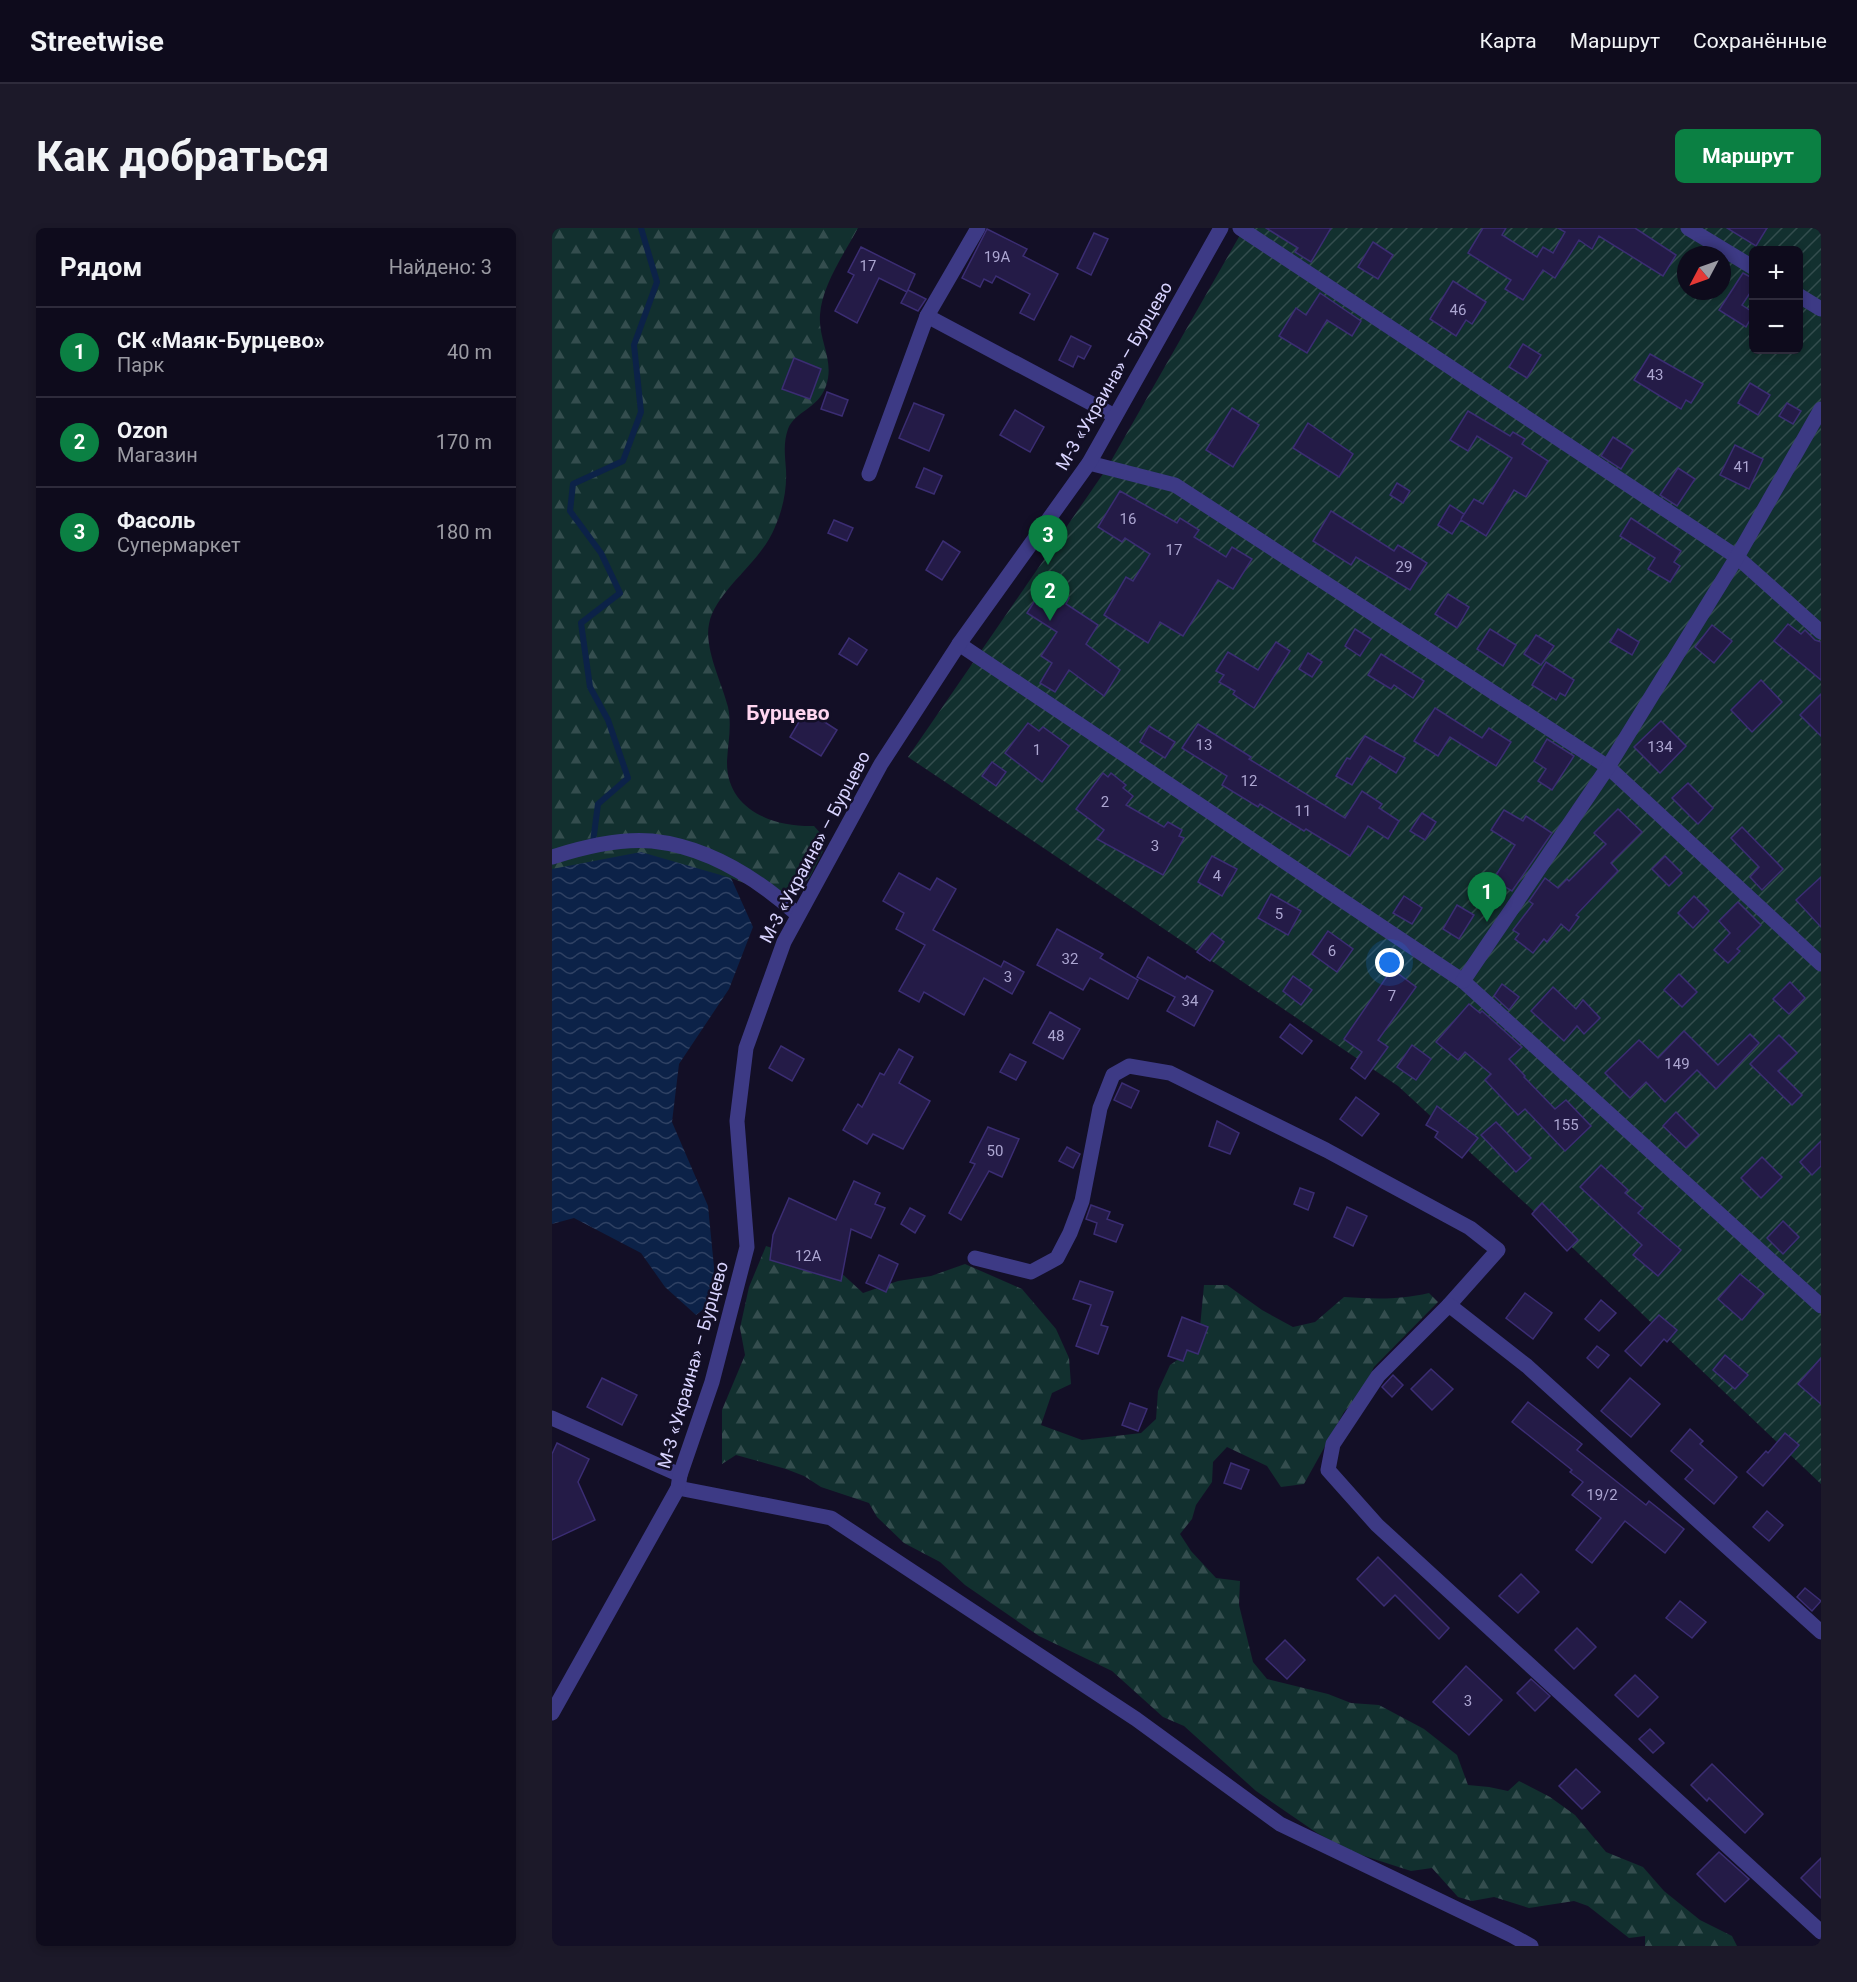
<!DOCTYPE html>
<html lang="ru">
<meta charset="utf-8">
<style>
:root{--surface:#0e0b1c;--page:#1c1929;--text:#f1f3f6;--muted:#9b9ba3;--line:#2e2b3b;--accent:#0b8043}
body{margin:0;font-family:Roboto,sans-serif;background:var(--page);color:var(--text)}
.controls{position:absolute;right:18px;top:18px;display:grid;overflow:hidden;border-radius:9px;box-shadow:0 3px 9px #0003}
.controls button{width:54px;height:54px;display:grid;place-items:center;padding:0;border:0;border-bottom:2px solid var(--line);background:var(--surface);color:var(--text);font:30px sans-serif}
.compass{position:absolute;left:1125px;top:18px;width:54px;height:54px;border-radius:50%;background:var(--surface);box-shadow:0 3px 9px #0003;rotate:229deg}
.you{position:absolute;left:838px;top:735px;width:21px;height:21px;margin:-15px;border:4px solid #fff;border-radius:50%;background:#1a73e8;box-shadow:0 0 0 9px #1a73e833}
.badge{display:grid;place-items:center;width:39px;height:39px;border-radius:50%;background:var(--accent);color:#fff;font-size:20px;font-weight:700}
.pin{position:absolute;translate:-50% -50px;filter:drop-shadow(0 2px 3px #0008)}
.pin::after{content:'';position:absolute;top:32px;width:21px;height:18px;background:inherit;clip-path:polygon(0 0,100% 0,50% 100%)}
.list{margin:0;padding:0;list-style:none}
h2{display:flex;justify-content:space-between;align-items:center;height:78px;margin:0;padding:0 24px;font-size:26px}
h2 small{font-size:20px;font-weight:400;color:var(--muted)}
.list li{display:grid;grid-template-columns:39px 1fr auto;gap:18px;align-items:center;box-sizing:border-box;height:90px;padding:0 24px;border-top:2px solid var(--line)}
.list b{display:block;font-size:22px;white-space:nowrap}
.list p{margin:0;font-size:20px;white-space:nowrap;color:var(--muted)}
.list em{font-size:20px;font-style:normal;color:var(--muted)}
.map{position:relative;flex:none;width:1269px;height:1718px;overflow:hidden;border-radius:9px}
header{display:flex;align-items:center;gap:36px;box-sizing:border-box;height:84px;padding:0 30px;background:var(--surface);border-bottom:2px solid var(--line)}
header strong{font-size:28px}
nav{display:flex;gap:33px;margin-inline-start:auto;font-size:21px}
.intro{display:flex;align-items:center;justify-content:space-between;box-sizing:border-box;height:144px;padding:0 36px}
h1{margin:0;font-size:42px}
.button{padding:15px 27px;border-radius:9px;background:var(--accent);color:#fff;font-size:21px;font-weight:700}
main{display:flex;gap:36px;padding:0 36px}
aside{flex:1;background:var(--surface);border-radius:9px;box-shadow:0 3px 9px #0003}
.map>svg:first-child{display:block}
.forest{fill:url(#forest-firs)}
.garden{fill:url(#garden-furrows);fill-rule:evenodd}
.water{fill:url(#water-waves)}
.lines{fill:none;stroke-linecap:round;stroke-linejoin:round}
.stream{stroke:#0c2248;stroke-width:6}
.building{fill:#241b47;stroke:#3b2d73;stroke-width:1.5}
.minor{stroke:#3d3a85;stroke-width:15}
.labels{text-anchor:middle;stroke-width:5;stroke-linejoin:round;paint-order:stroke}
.number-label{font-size:15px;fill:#aca6d1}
.street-label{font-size:18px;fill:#d9d4ff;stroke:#130f26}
.quarter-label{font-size:21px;font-weight:bold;fill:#ffd6f0;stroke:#130f26}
</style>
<header>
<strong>Streetwise</strong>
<nav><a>Карта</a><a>Маршрут</a><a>Сохранённые</a></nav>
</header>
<div class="intro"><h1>Как добраться</h1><a class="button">Маршрут</a></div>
<main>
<aside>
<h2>Рядом<small>Найдено: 3</small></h2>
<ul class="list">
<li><span class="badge">1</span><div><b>СК «Маяк-Бурцево»</b><p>Парк</p></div><em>40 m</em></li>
<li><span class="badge">2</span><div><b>Ozon</b><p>Магазин</p></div><em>170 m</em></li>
<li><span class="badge">3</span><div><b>Фасоль</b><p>Супермаркет</p></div><em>180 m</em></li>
</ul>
</aside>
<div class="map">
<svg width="1269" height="1718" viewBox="0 0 1269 1718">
<defs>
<pattern id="forest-firs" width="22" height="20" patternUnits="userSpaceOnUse" patternTransform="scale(1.5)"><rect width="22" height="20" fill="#12302f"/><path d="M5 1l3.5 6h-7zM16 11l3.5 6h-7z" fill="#344d4e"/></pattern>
<pattern id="garden-furrows" width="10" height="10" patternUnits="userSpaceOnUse" patternTransform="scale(1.5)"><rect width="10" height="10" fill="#12302f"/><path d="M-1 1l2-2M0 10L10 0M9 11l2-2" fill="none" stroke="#344d4e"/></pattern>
<pattern id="water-waves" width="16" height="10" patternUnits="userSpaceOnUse" patternTransform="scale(1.5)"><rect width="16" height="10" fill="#0c2248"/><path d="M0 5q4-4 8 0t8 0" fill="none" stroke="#2f4163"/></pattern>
</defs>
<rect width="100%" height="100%" fill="#130f26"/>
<g class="forest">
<path d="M0 0H306C292 26 270 57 268 87 266 112 283 132 274 158 266 181 243 183 236 201 231 215 233 228 234 242 235 261 231 281 223 299 209 335 164 362 157 396 152 421 170 455 176 479 180 498 176 515 175 533 174 582 221 599 262 598L270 607 271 623 258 649 246 661 233 665 216 664 179 650 0 642Z"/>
<path d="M214 1018 285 1041 311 1065 346 1053 379 1048 413 1036 470 1061 504 1101 517 1130 519 1156 500 1165 489 1197 530 1212 589 1205 604 1191 606 1163 618 1137 631 1128 647 1110 652 1057H675L710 1082 741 1099 763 1094 792 1069C823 1071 847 1072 877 1065L886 1074 822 1139 807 1168 792 1184 752 1256 729 1259 715 1238 675 1219 661 1234 660 1254 644 1277 640 1291 628 1306 639 1323 664 1350 688 1353 687 1377 701 1434 715 1451 776 1466 799 1475 827 1477 872 1501 905 1527 916 1557 937 1559 956 1563 967 1553 998 1569 1023 1587 1054 1624 1091 1639 1112 1663 1148 1692 1180 1708 1185 1718H1093V1708L1077 1710 1036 1678 1022 1673 977 1680 942 1669 920 1673 906 1669 880 1640 859 1643 800 1624 765 1605 704 1563 632 1498 611 1489 560 1443 487 1408 413 1357 388 1334 352 1315 325 1289 317 1275 269 1259 252 1248 234 1241 184 1227 170 1236V1182L193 1127 188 1100 197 1059Z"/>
</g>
<path class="garden" d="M692 0H1269V1256L986 987 846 858 356 529 555 240ZM1202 22H1246V122H1202ZM1134 27H1170V63H1134Z"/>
<path class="water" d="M89 624 179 650 201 699 177 761 127 836 120 894 156 978 162 1039 161 1074 144 1087 113 1059 89 1025 22 990 0 996V641Z"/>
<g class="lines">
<path class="stream" d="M41 614 46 576 76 550 56 492 38 459 29 395 68 365 49 325 18 283 21 256 71 233 89 184 82 117 105 54 89 0"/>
</g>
<g class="building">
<path d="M714 0H779L759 34 743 24 746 20Z"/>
<path d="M931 0H954L950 7 985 29 991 19 1001 25 1013 4 1006 0H1083L1124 27 1111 48 1047 8 1040 21 1027 12 1003 50 991 42 971 72 953 61 959 52 916 25Z"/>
<path d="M1175 0H1215L1204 18Z"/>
<path d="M435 1 475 21 471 28 506 46 482 92 468 85 478 66 444 48 440 55 432 51 428 59 410 50Z"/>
<path d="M542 5 556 11 539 47 525 40Z"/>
<path d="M821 14 841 27 826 51 806 39Z"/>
<path d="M309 19 363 46 355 64 327 50 305 95 283 83 302 47 296 44Z"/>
<path d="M1191 45 1202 51V59L1190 77 1202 85 1194 99 1167 82Z"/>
<path d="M901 53 934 74 920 96 914 92 904 108 878 91Z"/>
<path d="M356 62 374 71 366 83 349 75Z"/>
<path d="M768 65 809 93 800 108 775 92 755 125 727 108 744 80 754 87Z"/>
<path d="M519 108 539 118 532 131 526 128 521 139 507 132Z"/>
<path d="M971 116 989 127 975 150 957 139Z"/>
<path d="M1098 126 1151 156 1139 175 1134 172 1129 181 1082 152Z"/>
<path d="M242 130 269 141 258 171 230 161Z"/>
<path d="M1198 155 1218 167 1206 187 1186 175Z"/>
<path d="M275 164 296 172 290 188 269 181Z"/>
<path d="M362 175 392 187 377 223 347 210Z"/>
<path d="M1235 175 1249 183 1241 196 1227 188Z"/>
<path d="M680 180 707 197 681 239 654 222Z"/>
<path d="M463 182 492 199 478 224 448 207Z"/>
<path d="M916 183 958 208 961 204 973 211 970 216 996 233 974 269 962 262 934 308 909 292 900 306 886 297 898 277 912 286 909 291 922 271 931 276 960 230 925 208 916 223 898 212Z"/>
<path d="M756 195 801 226 787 249 741 220Z"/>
<path d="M1061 209 1081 222 1069 241 1049 228Z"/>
<path d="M1183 217 1211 231 1197 261 1168 247Z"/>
<path d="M372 240 390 248 382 266 364 259Z"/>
<path d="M1126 240 1143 251 1125 278 1108 267Z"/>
<path d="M845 255 858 263 851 275 838 267Z"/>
<path d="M568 263 625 295 628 290 647 302 642 309 674 329 680 319 700 331 681 361 666 352 631 408 608 394 596 415 552 387 574 349 581 353 598 326 573 310 570 314 546 299Z"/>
<path d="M779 283 842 323 846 317 875 335 858 362 804 329 799 337 761 313Z"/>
<path d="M1079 290 1129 323 1122 334 1128 338 1118 354 1096 341 1103 330 1068 308Z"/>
<path d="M282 292 301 300 295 313 276 305Z"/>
<path d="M391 313 408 324 390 352 374 342Z"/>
<path d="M494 355 517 370 514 376 546 397 534 416 568 442 552 468 517 442 503 464 488 455 500 435 489 428 505 404 475 385Z"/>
<path d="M896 366 917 379 905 400 883 386Z"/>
<path d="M1236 396 1249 406 1253 402 1263 412 1269 414V452L1222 413Z"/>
<path d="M1160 397 1180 413 1162 435 1143 419Z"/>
<path d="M803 401 819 411 808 428 793 418Z"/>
<path d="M938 401 964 417 951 438 925 421Z"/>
<path d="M1066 401 1087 414 1080 427 1058 414Z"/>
<path d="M984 407 1002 418 989 437 972 426Z"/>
<path d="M297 410 315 422 305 437 287 426Z"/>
<path d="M724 414 738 423 702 480 681 466 683 463 667 454 672 447 664 443 676 424 706 442Z"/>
<path d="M756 425 770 434 760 449 747 441Z"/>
<path d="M829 426 872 453 861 470 842 457 839 461 816 447Z"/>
<path d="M994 434 1022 452 1013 468 1008 465 1004 472 980 457Z"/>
<path d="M1209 452 1230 474 1200 504 1179 482Z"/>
<path d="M1269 466V508L1248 487Z"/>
<path d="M883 480 930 510 937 500 959 514 944 538 898 509 886 528 862 513Z"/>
<path d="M254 482 285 502 269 528 238 509Z"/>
<path d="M1109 493 1134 518 1108 545 1082 519Z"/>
<path d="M476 495 487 503 491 499 517 518 490 554 453 525Z"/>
<path d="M646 496 699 529 697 531 793 590 810 563 830 576 827 580 847 593 836 611 816 598 798 628 754 601 752 603 708 576 706 579 670 557 675 548 630 520Z"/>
<path d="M597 498 623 514 613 530 588 514Z"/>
<path d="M813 508 853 530 844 545 818 528 800 557 784 548 795 530 798 531Z"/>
<path d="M995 511 1022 528 1000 562 986 553 994 541 982 533Z"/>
<path d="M440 534 454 544 444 558 430 548Z"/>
<path d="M551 545 556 549 559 545 574 557 571 560 581 568 574 577 612 599 616 594 630 602 627 608 632 610 611 647 545 611 552 602 524 581Z"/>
<path d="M1136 555 1161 580 1146 596 1120 570Z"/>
<path d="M1066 581 1090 604 1059 635 1066 643 1024 687 1027 689 1017 703 1009 696 995 714 992 711 981 725 963 711 967 706 961 702 981 676 977 673 993 650 1006 660 1015 651 1017 653 1054 616 1042 605Z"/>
<path d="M952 582 971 593 974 588 1000 605 960 663 941 652 963 617 939 602Z"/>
<path d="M870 585 884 594 873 612 858 603Z"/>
<path d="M1190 599 1231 641 1210 662 1198 649 1207 639 1179 610Z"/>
<path d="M660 628 685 641 670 668 646 654Z"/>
<path d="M1113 628 1130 645 1117 658 1100 641Z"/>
<path d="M347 645 378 662 385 650 404 661 381 702 449 739 452 733 472 744 460 766 432 750 412 787 372 764 367 774 347 763 373 717 344 701 352 685 331 673Z"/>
<path d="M1269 649V699L1244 672Z"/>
<path d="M719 666 749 683 736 707 706 690Z"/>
<path d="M852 668 870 680 860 696 841 685Z"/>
<path d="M1142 668 1157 683 1141 700 1126 685Z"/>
<path d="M1186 674 1209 697 1185 721 1188 723 1176 735 1162 722 1178 705 1167 693Z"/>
<path d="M905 677 922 687 907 711 891 701Z"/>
<path d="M505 701 551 726 548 730 586 752 576 771 538 750 531 762 485 737Z"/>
<path d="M776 703 801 721 785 744 760 726Z"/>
<path d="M660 705 672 714 658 733 645 724Z"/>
<path d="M596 729 633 751 635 748 661 763 642 798 615 783 623 769 585 749Z"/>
<path d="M840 741 864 759 826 812 836 819 813 851 799 840 810 824 792 811Z"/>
<path d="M1127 746 1145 764 1130 779 1112 762Z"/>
<path d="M741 748 760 762 749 777 731 763Z"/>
<path d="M1238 754 1253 770 1237 786 1221 771Z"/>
<path d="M950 756 967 769 957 782 942 768Z"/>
<path d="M1001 759 1024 781 1031 772 1048 790 1032 806 1025 798 1012 813 979 783Z"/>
<path d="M917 776 928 785 930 783 970 819 957 831 973 848 972 849 1003 881 1014 872 1039 898 1013 923 973 881 966 887 933 852 939 846 913 824 906 832 884 814Z"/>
<path d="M498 784 528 801 511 831 481 815Z"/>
<path d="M738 796 760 813 750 826 728 809Z"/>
<path d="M1132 803 1166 837 1198 806 1207 815 1164 861 1145 842 1113 874 1094 854 1078 870 1053 845 1087 812 1106 830Z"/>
<path d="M1227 807 1245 825 1226 843 1250 867 1240 877 1198 836Z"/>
<path d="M860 817 879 831 864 852 845 839Z"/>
<path d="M229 818 252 831 240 853 217 840Z"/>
<path d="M347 821 361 829 347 855 378 873 351 921 321 906 315 916 291 902 306 876 310 879 328 845 332 847Z"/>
<path d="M458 826 474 834 464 852 448 844Z"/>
<path d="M570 855 587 863 579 880 562 872Z"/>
<path d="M804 869 827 886 810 908 788 891Z"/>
<path d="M885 878 926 910 910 930 883 909 886 904 874 897Z"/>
<path d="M1124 884 1147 907 1134 920 1111 898Z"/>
<path d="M665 893 687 905 678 926 657 918Z"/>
<path d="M944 894 979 930 964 944 929 907Z"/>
<path d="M436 899 467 911 450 949 437 943 409 992 397 985 423 936 418 934Z"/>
<path d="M1269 913V938L1260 947 1248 934Z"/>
<path d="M515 919 528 926 521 940 507 933Z"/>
<path d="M1210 929 1230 949 1209 970 1189 950Z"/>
<path d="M1049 937 1076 962 1073 965 1091 980 1086 985 1129 1022 1106 1048 1081 1027 1090 1017 1028 959Z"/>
<path d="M302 953 328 965 323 976 333 980 319 1010 299 1001 289 1053 218 1032 221 1007 237 970 284 992Z"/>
<path d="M748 960 762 965 756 982 742 976Z"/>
<path d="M990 975 1026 1012 1015 1023 980 986Z"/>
<path d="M539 977 558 984 555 991 571 997 564 1014 542 1006 545 995 534 991Z"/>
<path d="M795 979 815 988 801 1018 782 1009Z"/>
<path d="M358 980 373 988 363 1005 349 996Z"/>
<path d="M1231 993 1247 1009 1231 1026 1215 1010Z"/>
<path d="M327 1027 346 1036 334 1064 314 1055Z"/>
<path d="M1188 1046 1212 1066 1190 1092 1166 1071Z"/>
<path d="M528 1053 561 1064 549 1097 556 1099 546 1126 524 1118 539 1077 521 1071Z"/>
<path d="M973 1065 1000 1085 981 1111 954 1090Z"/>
<path d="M1049 1072 1064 1085 1047 1103 1033 1091Z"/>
<path d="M1107 1087 1125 1102 1115 1114 1112 1111 1089 1138 1073 1123Z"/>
<path d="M630 1089 656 1099 646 1126 635 1122 631 1133 616 1128Z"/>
<path d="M1045 1118 1057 1127 1046 1140 1035 1130Z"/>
<path d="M1173 1127 1196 1147 1183 1161 1161 1142Z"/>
<path d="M1269 1130V1176L1246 1156Z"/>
<path d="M879 1141 901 1161 880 1182 859 1161Z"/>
<path d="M841 1147 851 1157 840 1169 830 1159Z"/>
<path d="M50 1150 85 1167 70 1197 35 1179Z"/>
<path d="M1078 1150 1108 1176 1079 1209 1049 1183Z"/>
<path d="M976 1174 1030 1216 1025 1222 1094 1277 1097 1273 1132 1301 1113 1325 1073 1293 1040 1335 1024 1322 1049 1290 1020 1267 1031 1254 1018 1244 1020 1242 960 1194Z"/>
<path d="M578 1175 595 1181 586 1203 570 1197Z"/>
<path d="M1138 1201 1151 1213 1148 1216 1185 1249 1162 1276 1133 1251 1141 1242 1119 1223Z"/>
<path d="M1233 1205 1247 1217 1211 1258 1195 1244 1214 1223 1216 1225Z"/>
<path d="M5 1215 37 1231 26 1254 43 1292 0 1312V1226Z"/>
<path d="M679 1235 697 1242 689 1261 672 1255Z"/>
<path d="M1215 1283 1231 1297 1217 1313 1201 1299Z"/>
<path d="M826 1329 897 1400 887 1411 843 1367 832 1378 805 1351Z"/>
<path d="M969 1346 987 1364 966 1385 947 1368Z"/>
<path d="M1253 1360 1269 1373 1260 1383 1245 1369Z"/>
<path d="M1128 1373 1154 1394 1140 1410 1114 1390Z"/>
<path d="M1025 1400 1044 1419 1022 1441 1003 1422Z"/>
<path d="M733 1412 753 1432 735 1451 714 1431Z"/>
<path d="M914 1438 950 1472 917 1507 881 1474Z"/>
<path d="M1083 1447 1106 1469 1086 1489 1063 1467Z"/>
<path d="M979 1451 998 1468 983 1483 965 1465Z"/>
<path d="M1098 1501 1112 1515 1101 1525 1087 1511Z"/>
<path d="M1160 1536 1211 1586 1193 1605 1157 1570 1155 1573 1139 1557Z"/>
<path d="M1024 1541 1048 1564 1030 1581 1007 1558Z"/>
<path d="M1167 1624 1197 1651 1173 1674 1145 1646Z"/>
<path d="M1269 1630V1670L1249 1650Z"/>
</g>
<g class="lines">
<g class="minor">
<path d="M688 0 1185 329 1269 404"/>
<path d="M1136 0 1202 40"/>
<path d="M1246 67 1269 81"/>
<path d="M375 88 563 188"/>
<path d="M537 235 623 257 1056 539 1269 736"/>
<path d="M317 246 375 88 426 0"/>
<path d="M407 416 911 753 1269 1078"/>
<path d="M0 629C31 619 67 610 100 613 156 619 205 650 246 687"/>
<path d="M911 753 1056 539 1185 329 1269 181"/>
<path d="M423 1030 479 1044 505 1030 518 1005 530 973 548 880 561 847 577 838 618 845 774 922 918 1000 946 1022 897 1077"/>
<path d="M0 1190 128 1247"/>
<path d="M126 1260 279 1290 584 1491 728 1596 959 1707 979 1718"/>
<path d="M1269 1404 975 1138 897 1077 826 1148 781 1216 776 1242 825 1297 1269 1704"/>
<path d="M0 1485 126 1260 128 1247 160 1154 195 1019 185 893 194 820 232 714 329 536 407 416 537 235 669 0"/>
</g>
</g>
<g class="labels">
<g class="number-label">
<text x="445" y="34">19А</text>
<text x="316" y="43">17</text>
<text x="906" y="87">46</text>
<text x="1103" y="152">43</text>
<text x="1190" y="244">41</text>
<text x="576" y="296">16</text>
<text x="622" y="327">17</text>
<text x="852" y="344">29</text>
<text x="652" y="522">13</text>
<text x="1108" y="524">134</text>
<text x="485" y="527">1</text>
<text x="697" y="558">12</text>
<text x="553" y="579">2</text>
<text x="751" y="588">11</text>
<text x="603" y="623">3</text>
<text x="665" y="653">4</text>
<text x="727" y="691">5</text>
<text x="780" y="728">6</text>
<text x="518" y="736">32</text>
<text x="456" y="754">3</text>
<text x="840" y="773">7</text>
<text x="638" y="778">34</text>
<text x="504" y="813">48</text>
<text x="1125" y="841">149</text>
<text x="1014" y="902">155</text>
<text x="443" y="928">50</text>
<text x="256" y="1033">12А</text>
<text x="1050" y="1272">19/2</text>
<text x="916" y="1478">3</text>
</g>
<g class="street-label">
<text transform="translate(562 148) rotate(-60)" y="6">М-3 «Украина» – Бурцево</text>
<text transform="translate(263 619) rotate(-62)" y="6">М-3 «Украина» – Бурцево</text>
<text transform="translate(141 1137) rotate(-74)" y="6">М-3 «Украина» – Бурцево</text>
</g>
<g class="quarter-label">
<text x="236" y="492">Бурцево</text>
</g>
</g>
</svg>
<div class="controls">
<button>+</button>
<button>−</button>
</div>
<svg class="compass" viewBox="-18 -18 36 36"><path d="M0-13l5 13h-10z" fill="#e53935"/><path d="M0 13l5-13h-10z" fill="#9b9ba3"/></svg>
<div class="you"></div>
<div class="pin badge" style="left:935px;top:694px">1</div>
<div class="pin badge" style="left:498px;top:393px">2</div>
<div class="pin badge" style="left:496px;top:337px">3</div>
</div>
</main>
